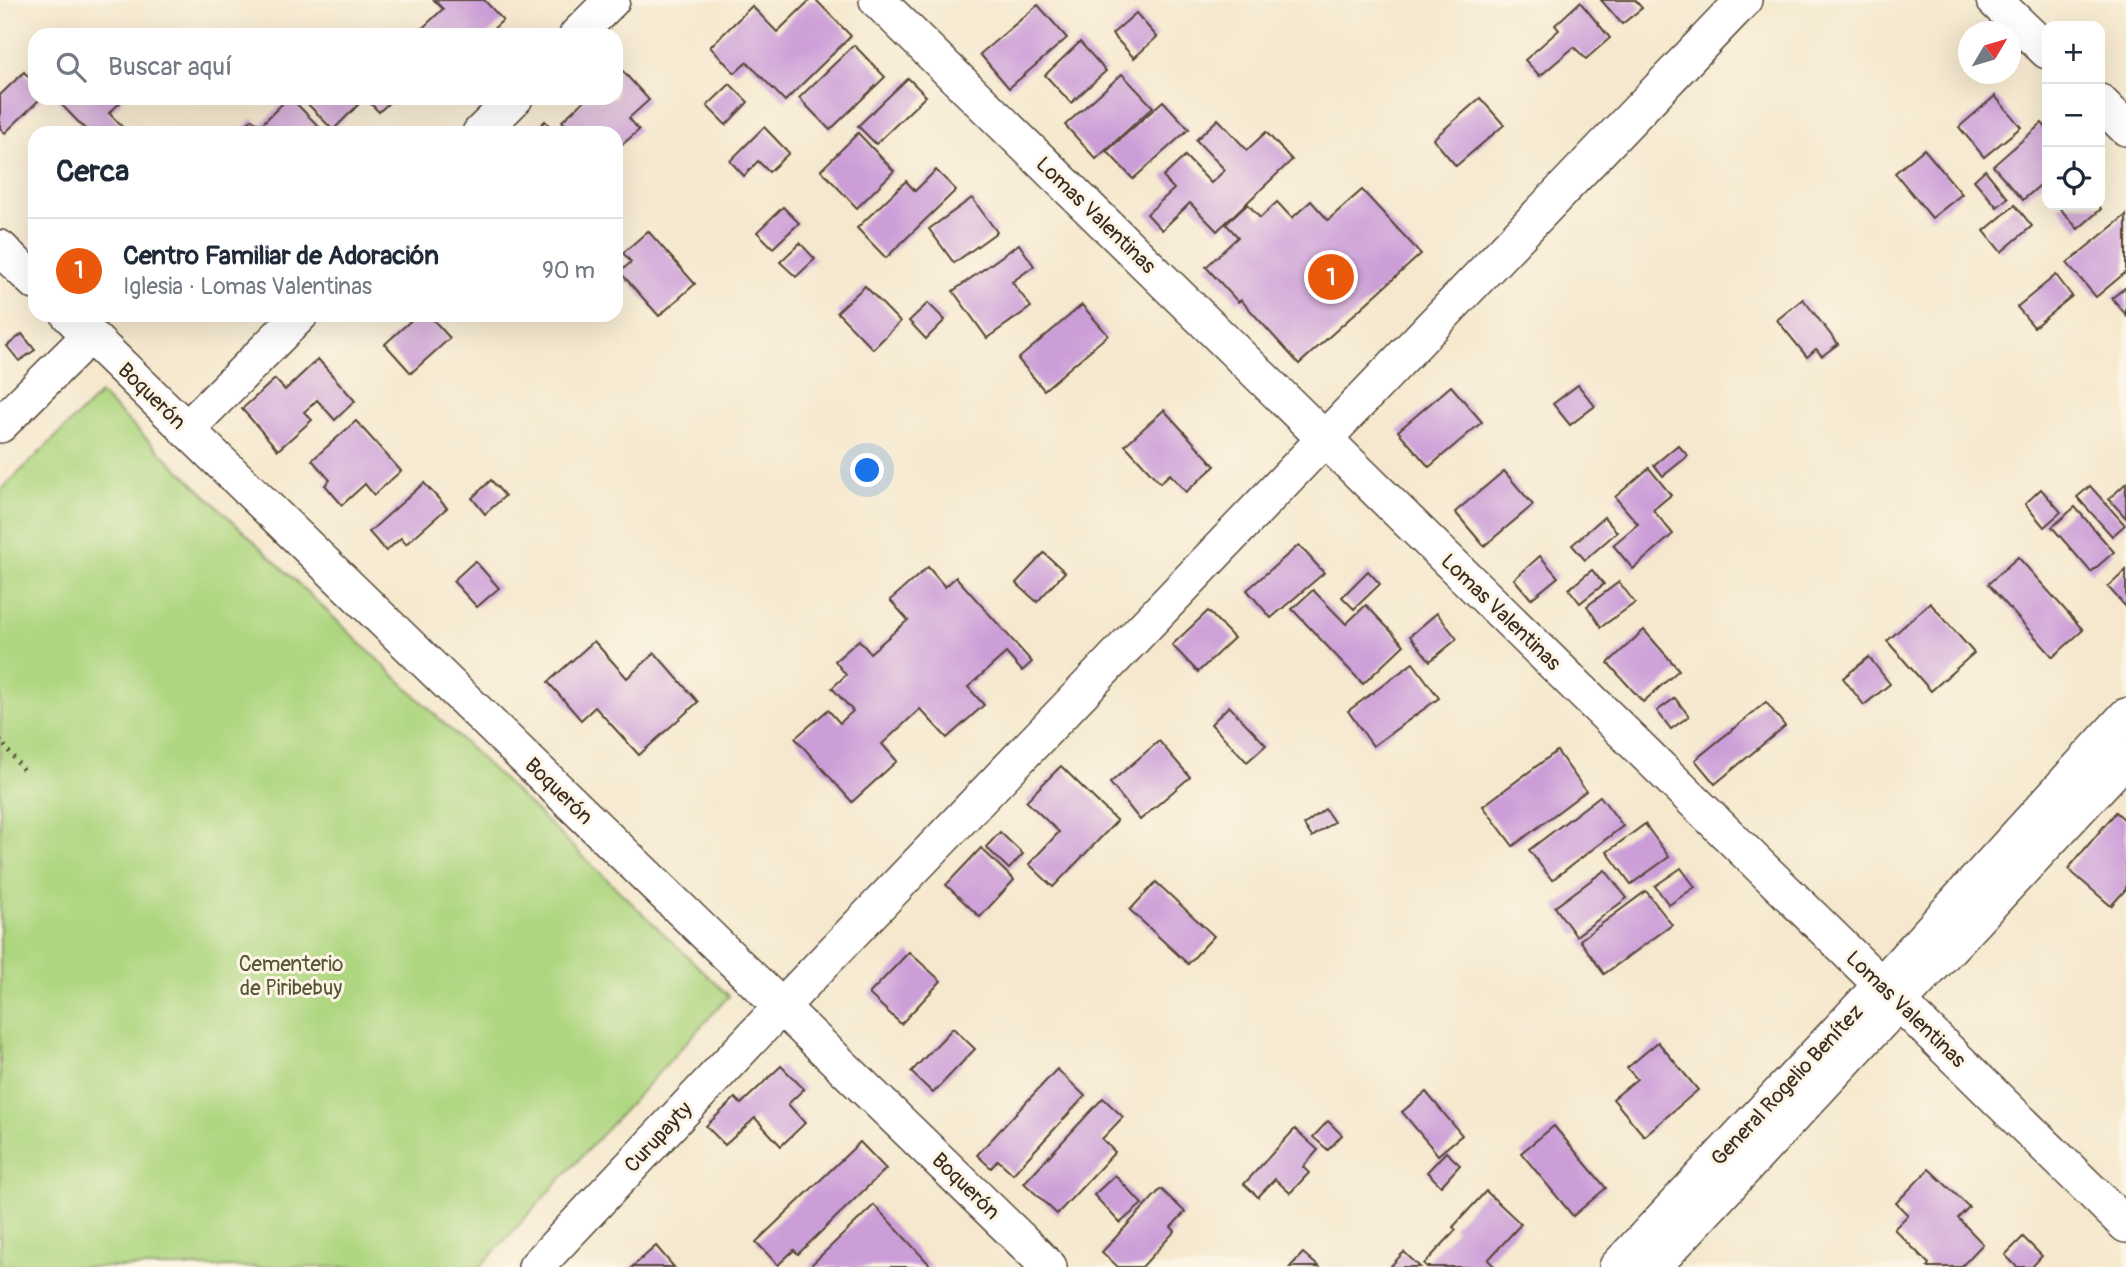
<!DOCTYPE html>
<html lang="es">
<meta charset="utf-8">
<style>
:root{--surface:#fff;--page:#f6f6f7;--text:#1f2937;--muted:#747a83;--line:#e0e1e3;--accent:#ea580c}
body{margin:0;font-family:Pangolin,sans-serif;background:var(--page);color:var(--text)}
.controls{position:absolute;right:21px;top:21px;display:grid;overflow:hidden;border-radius:14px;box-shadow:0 7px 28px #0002}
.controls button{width:63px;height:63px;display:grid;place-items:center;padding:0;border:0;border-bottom:2px solid var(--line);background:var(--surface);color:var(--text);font:35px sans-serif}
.compass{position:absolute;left:1958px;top:21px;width:63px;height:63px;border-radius:50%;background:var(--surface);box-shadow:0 7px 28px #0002;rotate:52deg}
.you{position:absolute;left:868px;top:471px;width:24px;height:24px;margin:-18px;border:5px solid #fff;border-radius:50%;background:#1a73e8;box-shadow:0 0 0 10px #1a73e833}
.badge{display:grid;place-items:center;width:46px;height:46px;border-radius:50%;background:var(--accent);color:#fff;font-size:23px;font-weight:700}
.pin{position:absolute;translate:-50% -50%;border:4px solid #fff;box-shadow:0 2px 7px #0006}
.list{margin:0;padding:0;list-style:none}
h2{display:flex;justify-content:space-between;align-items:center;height:91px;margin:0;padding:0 28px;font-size:30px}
h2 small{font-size:23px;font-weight:400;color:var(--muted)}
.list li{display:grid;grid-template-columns:46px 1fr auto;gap:21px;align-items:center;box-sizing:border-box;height:105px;padding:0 28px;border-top:2px solid var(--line)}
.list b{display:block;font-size:26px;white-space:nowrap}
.list p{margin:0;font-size:23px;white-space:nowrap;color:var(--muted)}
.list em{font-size:23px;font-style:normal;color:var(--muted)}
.icon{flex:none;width:38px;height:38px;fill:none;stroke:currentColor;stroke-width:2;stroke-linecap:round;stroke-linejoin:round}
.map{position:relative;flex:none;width:2126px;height:1267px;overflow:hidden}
.search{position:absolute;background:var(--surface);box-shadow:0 7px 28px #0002;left:28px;top:28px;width:595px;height:77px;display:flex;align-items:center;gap:18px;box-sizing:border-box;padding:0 24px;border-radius:21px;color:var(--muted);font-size:26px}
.panel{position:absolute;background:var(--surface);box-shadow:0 7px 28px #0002;left:28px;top:126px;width:595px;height:196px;border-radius:21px}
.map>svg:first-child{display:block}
.green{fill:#aed680;stroke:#74804f;stroke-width:2}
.building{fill:#cc9ed8}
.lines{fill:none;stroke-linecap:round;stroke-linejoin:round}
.street-casing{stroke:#574638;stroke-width:38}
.path{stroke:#574638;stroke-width:4.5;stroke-dasharray:2 5;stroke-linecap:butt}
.street{stroke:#fff;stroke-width:35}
.labels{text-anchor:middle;stroke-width:6;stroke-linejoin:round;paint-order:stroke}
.street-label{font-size:21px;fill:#3b2a1e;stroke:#fcf5e5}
.park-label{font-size:21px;fill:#585536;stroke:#fcf5e5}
</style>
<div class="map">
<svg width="2126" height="1267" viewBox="0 0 2126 1267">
<rect width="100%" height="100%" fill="#fcf5e5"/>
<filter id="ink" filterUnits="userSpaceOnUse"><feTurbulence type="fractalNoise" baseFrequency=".0143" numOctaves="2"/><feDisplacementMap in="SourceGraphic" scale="14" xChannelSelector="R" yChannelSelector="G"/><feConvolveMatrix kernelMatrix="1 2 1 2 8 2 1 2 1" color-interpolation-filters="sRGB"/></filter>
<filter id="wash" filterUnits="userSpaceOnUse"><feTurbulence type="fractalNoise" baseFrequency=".00686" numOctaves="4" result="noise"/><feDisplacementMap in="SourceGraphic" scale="28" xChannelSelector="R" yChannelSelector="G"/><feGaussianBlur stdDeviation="1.57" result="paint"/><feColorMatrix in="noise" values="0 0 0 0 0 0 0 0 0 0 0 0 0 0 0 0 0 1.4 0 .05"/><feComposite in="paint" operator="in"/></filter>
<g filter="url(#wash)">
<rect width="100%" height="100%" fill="#f5e8ce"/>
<path class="green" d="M100 394 729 996 480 1267H4L0 1263V491Z"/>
<g id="blocks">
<g class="building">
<path d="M434 0H484L503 20 487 35H415L443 9Z"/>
<path d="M810 0H816L851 36 785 101 747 62 735 73 710 47 752 6 777 32Z"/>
<path d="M1601 0H1635L1642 8 1622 24Z"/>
<path d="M1580 2 1610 38 1586 59 1574 47 1540 76 1525 60 1559 30 1555 25Z"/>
<path d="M1038 5 1067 38 1009 88 980 54Z"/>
<path d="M1136 13 1157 37 1134 58 1112 34Z"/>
<path d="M1080 42 1106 71 1071 103 1045 75Z"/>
<path d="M854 45 885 77 830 130 799 98Z"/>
<path d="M620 68 649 100 629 118 639 130 616 150V133H573L562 121 587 98H616V72Z"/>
<path d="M24 72 35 84V98H41L5 133 0 128V95Z"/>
<path d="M1122 74 1153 107 1096 159 1065 125Z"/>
<path d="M908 78 926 96 876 144 858 126Z"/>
<path d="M730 84 748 102 726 125 707 106Z"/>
<path d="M1995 96 2021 127 1984 157 1959 127Z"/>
<path d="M61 98H119L122 101 109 113 128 133H89L58 101Z"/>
<path d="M288 98H291L325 133H238L252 119 260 126Z"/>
<path d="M302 98H351L358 105 333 130Z"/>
<path d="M365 98H394L379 112Z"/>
<path d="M1480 98 1504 125 1456 166 1433 139Z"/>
<path d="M1163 101 1189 129 1133 179 1107 151Z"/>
<path d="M1218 119 1247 150 1266 132 1292 160 1217 231 1190 203 1162 230 1147 214 1174 189 1163 177 1185 156 1211 183 1225 170 1196 140Z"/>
<path d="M545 121 556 133H532Z"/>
<path d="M2042 123 2047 129V179L2023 200 1993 166Z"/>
<path d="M764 127 789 153 769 172 758 161 744 176 730 161Z"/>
<path d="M858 133 894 171 857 208 821 170Z"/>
<path d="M1924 149 1962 194 1932 218 1895 173Z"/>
<path d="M936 170 956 190 886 258 857 228 906 181 915 191Z"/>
<path d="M1985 170 2008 198 1997 207 1974 180Z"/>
<path d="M1362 190 1421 254 1299 364 1241 300 1238 302 1206 267 1238 237 1226 224 1248 204 1260 218 1277 202 1292 218 1311 201 1328 220Z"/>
<path d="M972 198 997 232 954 263 929 229Z"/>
<path d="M2015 205 2032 226 2001 252 1984 231Z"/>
<path d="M2057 205H2098L2101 209 2078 229Z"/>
<path d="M783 207 799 223 773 248 757 232Z"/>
<path d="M2126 215V272L2096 297 2067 263Z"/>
<path d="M648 231 695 284 659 316 620 272 631 262 623 253Z"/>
<path d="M800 243 815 259 796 277 780 262Z"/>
<path d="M1019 244 1034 266 1012 282 1031 307 987 338 953 291Z"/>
<path d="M2056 275 2072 296 2034 327 2017 307Z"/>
<path d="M865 286 900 322 873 349 837 312Z"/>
<path d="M2126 287V315L2112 298Z"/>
<path d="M1803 299 1838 344 1822 356 1816 349 1807 357 1777 320Z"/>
<path d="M928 303 945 320 926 339 909 321Z"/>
<path d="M1082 305 1108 335 1044 390 1018 359Z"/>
<path d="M417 315H429L450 338 411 373 385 344Z"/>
<path d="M22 334 35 350 19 361 7 346Z"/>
<path d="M318 359 355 401 335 420 317 400 304 412 312 420 278 450 242 409 275 379 285 390Z"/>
<path d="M1578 385 1595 406 1570 425 1553 404Z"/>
<path d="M1451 386 1482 422 1429 467 1398 431Z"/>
<path d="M1164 410 1215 466 1186 492 1170 474 1160 483 1125 445Z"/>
<path d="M356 421 401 471 374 495 365 484 342 505 325 485 330 480 312 460Z"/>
<path d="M1678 445 1688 456 1663 476 1654 465Z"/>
<path d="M1649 468 1671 495 1653 510 1673 534 1633 569 1613 545 1638 524 1615 497Z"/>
<path d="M1504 471 1533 505 1484 546 1455 512Z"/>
<path d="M491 480 505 496 485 514 472 498Z"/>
<path d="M424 483 447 508 406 544 401 538 386 551 369 532Z"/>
<path d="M2126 483V518L2109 499Z"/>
<path d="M2090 486 2125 525 2112 536 2077 497Z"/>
<path d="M2041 489 2061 512 2044 527 2025 504Z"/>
<path d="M2075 507 2114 552 2091 572 2052 527Z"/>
<path d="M1604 517 1617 532 1585 560 1572 545Z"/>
<path d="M1299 545 1324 573 1271 618 1247 590Z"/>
<path d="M1044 553 1065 572 1037 602 1016 583Z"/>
<path d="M1540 556 1558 577 1531 599 1514 579Z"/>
<path d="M2018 557 2083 630 2053 657 1988 584Z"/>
<path d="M475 561 499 588 477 607 453 581Z"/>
<path d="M928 567 945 587 956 577 1032 662 1022 671 1006 653 968 687 984 705 947 738 920 709 882 744 897 761 852 802 795 738 828 710 840 723 853 711 832 688 846 675 835 661 859 640 870 653 908 620 890 600Z"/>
<path d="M1592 570 1604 584 1580 603 1569 589Z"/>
<path d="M2126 570V607L2108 587Z"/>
<path d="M1368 571 1380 584 1354 609 1342 597Z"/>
<path d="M1619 582 1635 603 1601 627 1587 606Z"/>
<path d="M1313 590 1346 624 1366 605 1404 645 1363 684 1292 609Z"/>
<path d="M1930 603 1974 653 1931 691 1887 641Z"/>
<path d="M1208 611 1234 638 1198 672 1172 645Z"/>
<path d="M1437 613 1457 639 1430 661 1410 636Z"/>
<path d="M1644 630 1679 670 1643 702 1608 663Z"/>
<path d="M594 641 627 678 655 653 698 702 639 755 595 707 581 720 548 682Z"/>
<path d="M1869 657 1890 684 1864 705 1843 678Z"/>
<path d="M1413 663 1439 698 1373 746 1348 711Z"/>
<path d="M1675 698 1689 716 1671 729 1657 711Z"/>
<path d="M1766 702 1785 726 1715 784 1695 760Z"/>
<path d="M1229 706 1266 745 1247 762 1211 724Z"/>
<path d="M1159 741 1190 777 1140 820 1110 783Z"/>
<path d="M1557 751 1586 791 1513 846 1483 806Z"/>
<path d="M1061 766 1117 821 1053 887 1029 864 1059 832 1026 801Z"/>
<path d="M1600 796 1623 826 1552 880 1529 850Z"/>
<path d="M1325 809 1334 822 1312 837 1304 825Z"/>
<path d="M2116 812 2126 821V889L2111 906 2068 869Z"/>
<path d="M1645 824 1669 857 1631 884 1607 852Z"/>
<path d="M1000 832 1023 854 1009 869 986 847Z"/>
<path d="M981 848 1014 880 980 917 946 885Z"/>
<path d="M1681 868 1695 887 1669 905 1655 886Z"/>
<path d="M1605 870 1627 898 1576 936 1555 907Z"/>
<path d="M1156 882 1214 936 1188 964 1130 910Z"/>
<path d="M1646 891 1672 925 1604 974 1580 940Z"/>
<path d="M909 952 941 981 901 1024 869 994Z"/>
<path d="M953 1028 975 1049 933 1093 911 1072Z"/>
<path d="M1658 1042 1698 1090 1644 1136 1613 1099 1637 1079 1627 1068Z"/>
<path d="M781 1066 804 1089 788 1104 805 1123 781 1146 755 1118 725 1145 706 1126 735 1098 741 1104Z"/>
<path d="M1057 1069 1085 1096 1013 1174 998 1160 991 1168 977 1155Z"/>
<path d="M1426 1092 1462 1135 1438 1155 1402 1112Z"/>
<path d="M1103 1098 1123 1117 1102 1139 1115 1152 1057 1214 1024 1183Z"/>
<path d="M1328 1121 1342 1135 1328 1150 1313 1137Z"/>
<path d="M1554 1126 1606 1188 1573 1216 1521 1153Z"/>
<path d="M1295 1129 1318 1150 1303 1167 1309 1173 1290 1193 1275 1179 1258 1197 1244 1184Z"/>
<path d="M860 1142 886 1169 798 1254 794 1250 778 1265 756 1242Z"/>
<path d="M1446 1152 1460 1165 1441 1186 1427 1172Z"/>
<path d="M1929 1169 1969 1207 1958 1218 1983 1244 1961 1267H1927L1929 1264 1894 1229 1908 1215 1896 1203Z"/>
<path d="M1115 1175 1142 1204 1120 1223 1094 1195Z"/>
<path d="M1161 1189 1185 1212 1171 1227 1175 1231 1142 1267H1118L1102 1252Z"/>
<path d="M1486 1191 1521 1224 1488 1260 1495 1267H1427L1424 1264 1456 1230 1453 1227Z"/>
<path d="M874 1205 932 1267H809Z"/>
<path d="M2023 1237 2042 1256 2032 1267H2017L2005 1255Z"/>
<path d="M656 1246 674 1267H632Z"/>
<path d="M1404 1252 1420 1267H1390Z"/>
<path d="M1303 1253 1319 1267H1290Z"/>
</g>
</g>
</g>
<g filter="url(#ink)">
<use href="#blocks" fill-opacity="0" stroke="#574638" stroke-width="2"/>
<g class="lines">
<g class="street-casing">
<g id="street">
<path d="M877 0 2126 1225"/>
<path d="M1994 0 2047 51"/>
<path d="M577 35 612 0"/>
<path d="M2100 102 2126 128"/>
<path d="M480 133 515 98"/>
<path d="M0 248 35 282"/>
<path d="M69 315 1049 1267"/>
<path d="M0 425 90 335"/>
<path d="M186 430 300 315"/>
<path d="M536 1267 781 1007 1744 0"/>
<path d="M1617 1267 1881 985 2126 716"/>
<path d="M1653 1267 2126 758"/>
</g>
</g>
<path class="path" d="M0 740 24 771"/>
<use href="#street" class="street"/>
</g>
</g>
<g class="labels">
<g class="street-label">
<text transform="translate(1096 215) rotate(44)" y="7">Lomas Valentinas</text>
<text transform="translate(152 396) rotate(44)" y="7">Boquerón</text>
<text transform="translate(1501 612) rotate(44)" y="7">Lomas Valentinas</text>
<text transform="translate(559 791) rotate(44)" y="7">Boquerón</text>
<text transform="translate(1906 1009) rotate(44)" y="7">Lomas Valentinas</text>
<text transform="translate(1787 1085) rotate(-47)" y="7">General Rogelio Benítez</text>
<text transform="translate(658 1137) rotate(-47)" y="7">Curupayty</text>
<text transform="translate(966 1186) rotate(44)" y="7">Boquerón</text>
</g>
<g class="park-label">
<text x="291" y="971">Cementerio<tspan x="291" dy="24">de Piribebuy</tspan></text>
</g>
</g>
</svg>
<div class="controls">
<button>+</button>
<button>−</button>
<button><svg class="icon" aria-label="locate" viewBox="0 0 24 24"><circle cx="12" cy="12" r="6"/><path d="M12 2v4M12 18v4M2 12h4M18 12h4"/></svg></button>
</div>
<svg class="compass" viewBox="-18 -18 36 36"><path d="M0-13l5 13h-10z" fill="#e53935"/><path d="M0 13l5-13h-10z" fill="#747a83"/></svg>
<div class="you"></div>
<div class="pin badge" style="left:1331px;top:277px">1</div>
<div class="search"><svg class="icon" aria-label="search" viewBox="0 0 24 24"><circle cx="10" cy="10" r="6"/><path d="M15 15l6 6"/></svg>Buscar aquí</div>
<section class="panel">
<h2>Cerca<small></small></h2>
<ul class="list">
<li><span class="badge">1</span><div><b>Centro Familiar de Adoración</b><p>Iglesia · Lomas Valentinas</p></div><em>90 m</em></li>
</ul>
</section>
</div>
